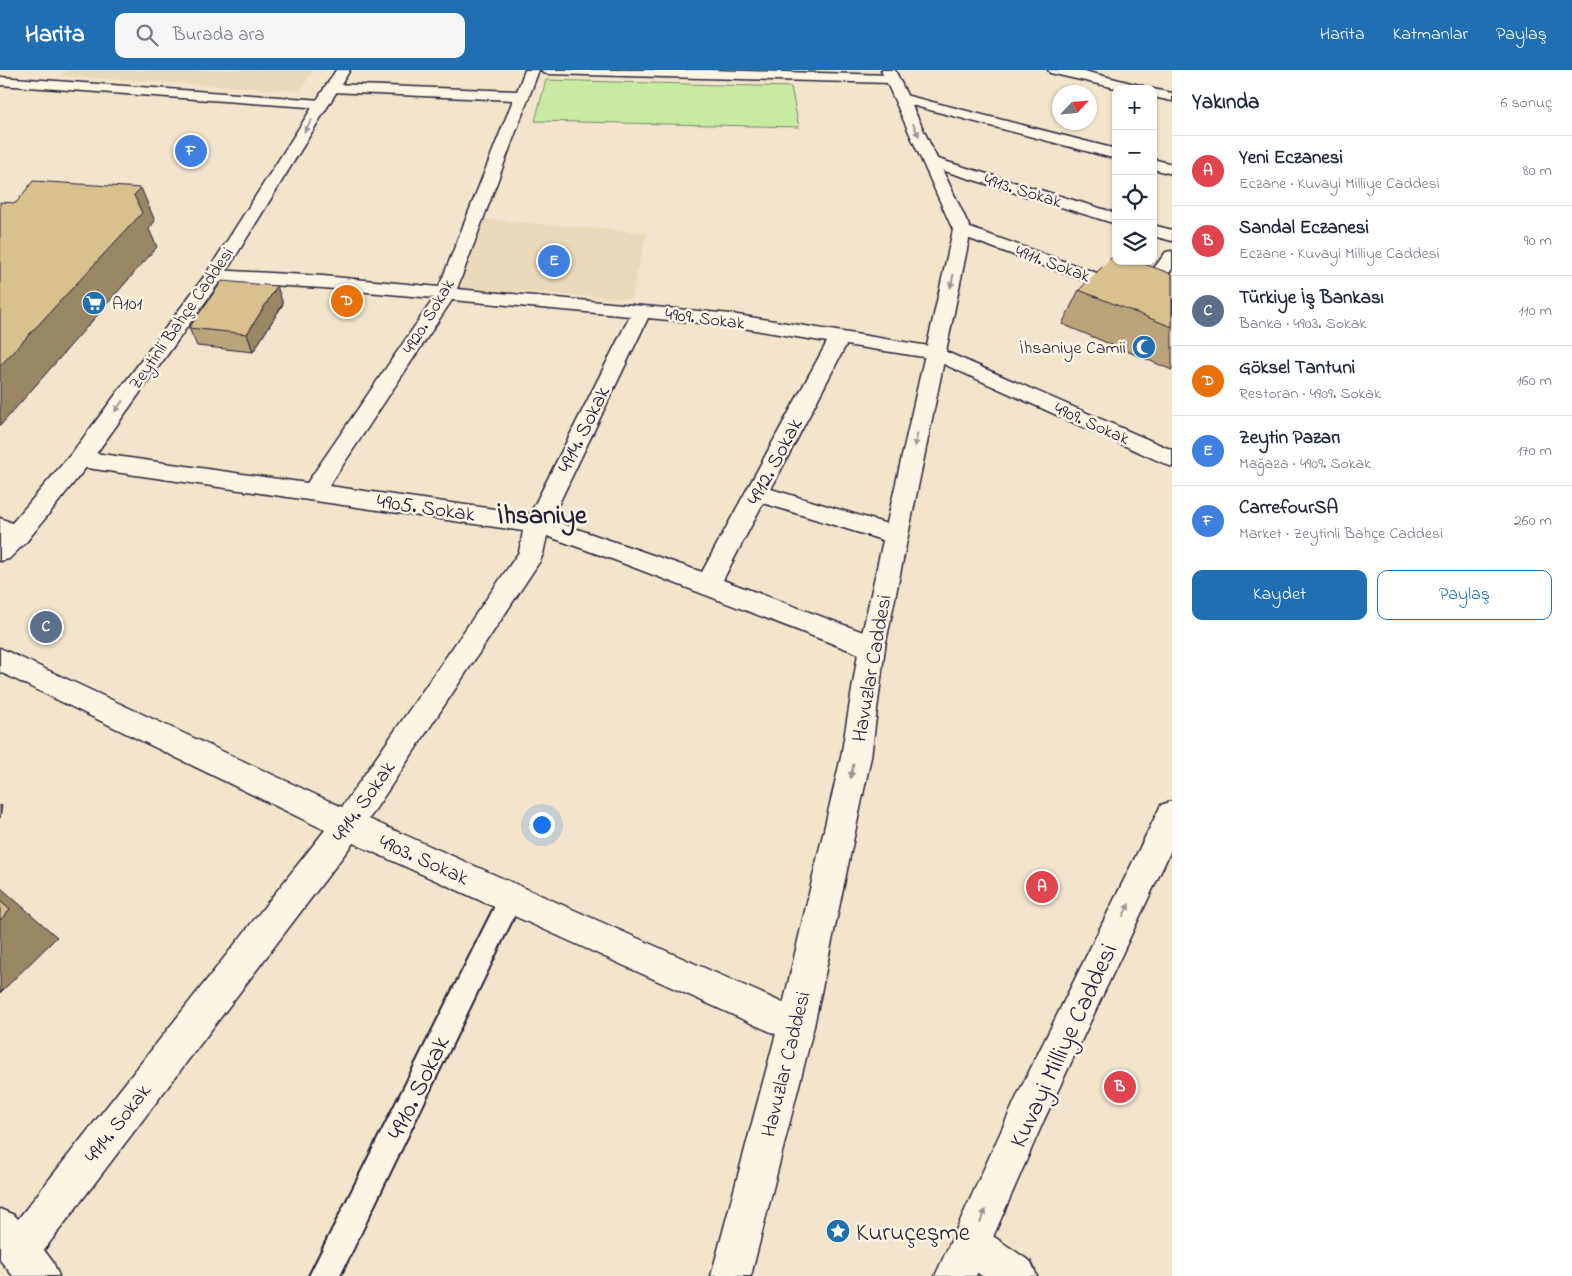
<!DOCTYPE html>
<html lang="tr">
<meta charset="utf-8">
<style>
:root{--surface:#fff;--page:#f6f6f7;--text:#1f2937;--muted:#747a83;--line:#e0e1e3;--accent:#1f6fb2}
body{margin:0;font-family:"Indie Flower",sans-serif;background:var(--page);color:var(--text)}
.controls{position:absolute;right:15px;top:15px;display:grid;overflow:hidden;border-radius:10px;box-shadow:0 1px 4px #0004}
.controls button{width:45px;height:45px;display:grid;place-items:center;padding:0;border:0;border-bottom:1px solid var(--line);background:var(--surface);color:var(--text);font:25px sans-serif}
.compass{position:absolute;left:1052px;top:15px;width:45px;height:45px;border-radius:50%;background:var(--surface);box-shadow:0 1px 4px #0004;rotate:64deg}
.you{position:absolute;left:541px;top:754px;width:18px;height:18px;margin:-12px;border:4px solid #fff;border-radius:50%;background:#1a73e8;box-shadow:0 0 0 8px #1a73e833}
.badge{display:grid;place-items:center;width:32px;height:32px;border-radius:50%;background:var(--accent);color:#fff;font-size:16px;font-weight:700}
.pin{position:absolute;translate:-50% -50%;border:2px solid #fff;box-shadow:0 1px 5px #0006}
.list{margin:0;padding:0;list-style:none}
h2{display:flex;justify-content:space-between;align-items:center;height:65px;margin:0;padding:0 20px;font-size:21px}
h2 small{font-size:16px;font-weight:400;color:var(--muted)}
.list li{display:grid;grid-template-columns:32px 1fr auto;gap:15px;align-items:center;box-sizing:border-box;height:70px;padding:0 20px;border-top:1px solid var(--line)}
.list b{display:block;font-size:19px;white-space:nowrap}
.list p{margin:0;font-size:16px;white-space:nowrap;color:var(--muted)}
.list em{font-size:16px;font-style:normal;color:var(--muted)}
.actions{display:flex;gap:10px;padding:15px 20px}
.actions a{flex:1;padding:11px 0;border:1px solid var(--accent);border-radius:10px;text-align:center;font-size:18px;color:var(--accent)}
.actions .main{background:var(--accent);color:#fff}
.icon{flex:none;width:28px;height:28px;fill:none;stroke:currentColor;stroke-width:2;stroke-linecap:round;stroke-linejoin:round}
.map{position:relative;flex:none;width:1172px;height:1206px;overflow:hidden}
header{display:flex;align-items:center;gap:30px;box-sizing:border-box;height:70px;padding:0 25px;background:var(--accent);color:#fff}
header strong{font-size:24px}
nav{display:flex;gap:28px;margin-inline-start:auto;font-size:18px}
.search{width:350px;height:45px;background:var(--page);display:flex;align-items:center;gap:12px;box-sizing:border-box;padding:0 18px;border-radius:10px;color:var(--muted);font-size:19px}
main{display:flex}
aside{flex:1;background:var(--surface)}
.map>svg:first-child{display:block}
.built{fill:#ebdab9}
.green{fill:#c9eaa3;stroke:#76866f}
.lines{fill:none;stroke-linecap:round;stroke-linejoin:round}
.service-casing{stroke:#22223b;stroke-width:4}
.minor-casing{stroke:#22223b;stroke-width:3}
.tertiary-casing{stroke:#22223b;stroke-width:3}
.service{fill:#fcf5e5;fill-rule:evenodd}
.minor{fill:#fcf5e5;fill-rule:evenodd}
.tertiary{fill:#fcf5e5;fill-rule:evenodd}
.wall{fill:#bba47b;stroke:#22223b}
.shaded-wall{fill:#998664;stroke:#22223b}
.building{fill:#dabf8f;stroke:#22223b}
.oneway{fill:#9a9698}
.labels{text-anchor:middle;stroke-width:5;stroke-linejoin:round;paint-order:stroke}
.far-street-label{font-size:18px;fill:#22223b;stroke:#fcf5e5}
.far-poi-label{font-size:18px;fill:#22223b;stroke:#fcf5e5;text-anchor:start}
.street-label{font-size:21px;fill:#22223b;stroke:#fcf5e5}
.near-street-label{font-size:25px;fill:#22223b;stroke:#fcf5e5}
.near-poi-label{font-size:25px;fill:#22223b;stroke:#fcf5e5;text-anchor:start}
.district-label{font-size:26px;font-weight:bold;fill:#22223b;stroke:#fcf5e5}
</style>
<header>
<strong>Harita</strong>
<div class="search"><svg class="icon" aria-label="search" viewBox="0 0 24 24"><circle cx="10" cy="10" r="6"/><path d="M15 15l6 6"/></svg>Burada ara</div>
<nav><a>Harita</a><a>Katmanlar</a><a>Paylaş</a></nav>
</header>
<main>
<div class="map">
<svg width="1172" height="1206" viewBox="0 0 1172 1206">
<rect width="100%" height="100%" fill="#f2e5cb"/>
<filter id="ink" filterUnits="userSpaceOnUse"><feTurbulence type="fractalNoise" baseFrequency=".02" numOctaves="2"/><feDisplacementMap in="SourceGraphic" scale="10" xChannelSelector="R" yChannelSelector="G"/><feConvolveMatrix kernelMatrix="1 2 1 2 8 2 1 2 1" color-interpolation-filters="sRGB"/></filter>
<g filter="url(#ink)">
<g class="built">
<path d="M67 0H313L300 21 61 6Z"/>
<path d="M482 149 647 163 631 229 460 218Z"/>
</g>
<path class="green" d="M546 10 791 17 799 57 535 51Z"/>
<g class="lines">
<g class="service-casing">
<path id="service" d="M511 816 519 820 523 828 519 836 340 1206H309L503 820Z"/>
</g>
<g class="minor-casing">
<g id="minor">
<path d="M525 0H539L457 219 731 244 935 277 1172 380V397L930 288 846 275 771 419 904 459 907 465 904 471 895 474 763 433 723 510 882 569 885 577 882 585 872 588 862 585 617 491 547 466 543 484 540 491 369 749 808 944 814 956 808 968 796 974 784 968 353 773 44 1180 53 1192 59 1206H13L0 1190V1139L14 1145 18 1149 325 760 0 602V578L342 737 519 482 523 461 80 397 72 395 69 389 72 383 80 381 307 413 434 228 323 218 214 212 207 210 205 206 207 202 214 200 323 206 439 217 513 30 331 22 326 21 324 18 326 15 331 14 517 21ZM452 230 630 246 530 444 329 416ZM648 248 731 256 827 272 702 502 551 450Z"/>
<path d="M541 0H710L891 5 896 6 898 9 896 12 891 13 548 4 543 3Z"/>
<path d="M1048 0H1080L1143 16 1145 19H1120L1050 3Z"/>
<path d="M0 7 322 30 327 31 329 34 327 37 322 38 0 15Z"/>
<path d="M1152 19H1153L1172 23V31L1153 27Z"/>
<path d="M901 24 1116 79V89L896 31 894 28 896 25Z"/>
<path d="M931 87 1116 143V154L925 95 923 92 925 89Z"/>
<path d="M1153 89 1172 94V104L1153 99Z"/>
<path d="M962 155 1139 218 1166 182 1172 181V199L1154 224 1172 230V243L956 164 953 160 956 156Z"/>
<path d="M1153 155 1172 160V171L1153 166Z"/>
<path d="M0 448 27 459 30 465 27 471 18 474 0 467Z"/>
<path d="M970 1154 984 1160 1031 1192 1037 1206H982L956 1188 950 1174 956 1160Z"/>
</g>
</g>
<g class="tertiary-casing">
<g id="tertiary">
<path d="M336 0H350L221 210 88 395 27 471 9 489 0 491V467L72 383 206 204Z"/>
<path d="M881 0H895L971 160 885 577 871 687 814 956 751 1206H711L778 956 841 687 859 577 953 160Z"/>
<path d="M1172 731V778L1044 1050 976 1206H935L1018 1024 1161 735Z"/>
</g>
</g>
<use href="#service" class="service"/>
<use href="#minor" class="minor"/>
<use href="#tertiary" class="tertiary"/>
</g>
<g class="wall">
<path d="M1172 204V300L1062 254 1079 220Z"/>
<path d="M283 234 253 282 197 276 189 258Z"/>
</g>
<g class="shaded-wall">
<path d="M141 118 155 151 149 159 157 177 0 356V296L134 125Z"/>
<path d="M277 216 283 234 253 282 247 264Z"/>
<path d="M0 735 2 736 0 748Z"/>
<path d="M0 817 57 867 0 923Z"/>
</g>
<g class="building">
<path d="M33 111 141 118 134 125 142 143 0 296V132L16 133Z"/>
<path d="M1115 184 1116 191H1136L1172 204V257L1079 220Z"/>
<path d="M222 211 277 216 247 264 189 258Z"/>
<path d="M0 831 10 840 0 850Z"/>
</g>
<defs><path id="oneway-solid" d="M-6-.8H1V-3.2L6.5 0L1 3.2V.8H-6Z" transform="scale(1.25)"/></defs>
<g class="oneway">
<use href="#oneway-solid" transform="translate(308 56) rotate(122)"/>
<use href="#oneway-solid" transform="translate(916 60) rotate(65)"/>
<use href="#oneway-solid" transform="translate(952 211) rotate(103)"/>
<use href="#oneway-solid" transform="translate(119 336) rotate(126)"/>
<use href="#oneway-solid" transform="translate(916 370) rotate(102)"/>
<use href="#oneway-solid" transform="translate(852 701) rotate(102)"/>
<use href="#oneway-solid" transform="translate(1126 840) rotate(-64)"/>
<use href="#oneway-solid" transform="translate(983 1146) rotate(-66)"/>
</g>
</g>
<defs>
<g id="supermarket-disc" transform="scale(1.25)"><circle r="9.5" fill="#1f6fb2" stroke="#fcf5e5"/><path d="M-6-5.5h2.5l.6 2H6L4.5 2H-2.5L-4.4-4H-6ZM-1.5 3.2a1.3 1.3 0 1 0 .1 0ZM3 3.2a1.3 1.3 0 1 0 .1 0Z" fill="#fff"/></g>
<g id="mosque-disc" transform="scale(1.25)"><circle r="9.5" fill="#1f6fb2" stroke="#fcf5e5"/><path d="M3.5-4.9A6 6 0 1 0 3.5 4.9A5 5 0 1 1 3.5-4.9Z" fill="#fff"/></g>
<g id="sight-disc" transform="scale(1.25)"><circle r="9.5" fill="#1f6fb2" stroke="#fcf5e5"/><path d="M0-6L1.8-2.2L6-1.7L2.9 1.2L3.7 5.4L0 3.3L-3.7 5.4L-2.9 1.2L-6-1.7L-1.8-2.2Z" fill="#fff"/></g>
</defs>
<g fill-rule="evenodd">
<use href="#supermarket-disc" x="94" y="233"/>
<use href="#mosque-disc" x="1144" y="277"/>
<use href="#sight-disc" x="838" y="1161"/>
</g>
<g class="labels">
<g class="far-street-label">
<text transform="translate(1023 120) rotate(17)" y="6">4913. Sokak</text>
<text transform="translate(1053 193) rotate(20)" y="6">4911. Sokak</text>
<text transform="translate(428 246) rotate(-59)" y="6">4920. Sokak</text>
<text transform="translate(181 248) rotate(-55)" y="6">Zeytinli Bahçe Caddesi</text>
<text transform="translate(705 248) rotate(7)" y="6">4909. Sokak</text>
<text transform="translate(1092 353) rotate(24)" y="6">4909. Sokak</text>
</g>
<g class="far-poi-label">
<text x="112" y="239">A101</text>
<text x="1126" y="283" text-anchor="end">İhsaniye Camii</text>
</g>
<g class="street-label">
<text transform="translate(583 359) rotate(-64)" y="7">4914. Sokak</text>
<text transform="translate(774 391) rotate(-62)" y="7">4912. Sokak</text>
<text transform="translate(426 437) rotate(8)" y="7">4905. Sokak</text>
<text transform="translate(871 598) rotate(-80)" y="7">Havuzlar Caddesi</text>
<text transform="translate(363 731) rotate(-55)" y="7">4914. Sokak</text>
<text transform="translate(424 789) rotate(24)" y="7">4903. Sokak</text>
<text transform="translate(785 994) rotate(-76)" y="7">Havuzlar Caddesi</text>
<text transform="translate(117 1053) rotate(-52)" y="7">4914. Sokak</text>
</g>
<g class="near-street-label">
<text transform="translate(1062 975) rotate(-65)" y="9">Kuvayi Milliye Caddesi</text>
<text transform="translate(417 1017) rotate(-64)" y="9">4910. Sokak</text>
</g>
<g class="near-poi-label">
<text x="856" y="1170">Kuruçeşme</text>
</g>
<g class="district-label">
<text x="542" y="453">İhsaniye</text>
</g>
</g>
</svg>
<div class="controls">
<button>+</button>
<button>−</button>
<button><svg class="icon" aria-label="locate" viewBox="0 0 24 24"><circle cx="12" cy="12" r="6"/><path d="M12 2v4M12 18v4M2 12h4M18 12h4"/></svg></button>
<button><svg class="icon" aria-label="layers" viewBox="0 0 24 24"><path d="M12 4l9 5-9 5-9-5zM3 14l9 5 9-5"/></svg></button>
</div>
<svg class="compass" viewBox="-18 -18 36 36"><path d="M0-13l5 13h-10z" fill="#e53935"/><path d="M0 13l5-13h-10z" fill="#747a83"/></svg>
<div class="you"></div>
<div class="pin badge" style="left:1042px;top:817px;background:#e0444e">A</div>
<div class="pin badge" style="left:1120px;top:1017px;background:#e0444e">B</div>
<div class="pin badge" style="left:46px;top:557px;background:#5c6f8a">C</div>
<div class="pin badge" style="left:347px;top:231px;background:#e8710a">D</div>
<div class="pin badge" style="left:554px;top:191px;background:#3f7fe0">E</div>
<div class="pin badge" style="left:191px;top:81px;background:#3f7fe0">F</div>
</div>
<aside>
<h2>Yakında<small>6 sonuç</small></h2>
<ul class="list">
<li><span class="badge" style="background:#e0444e">A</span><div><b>Yeni Eczanesi</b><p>Eczane · Kuvayi Milliye Caddesi</p></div><em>80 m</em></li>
<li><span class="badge" style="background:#e0444e">B</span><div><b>Sandal Eczanesi</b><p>Eczane · Kuvayi Milliye Caddesi</p></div><em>90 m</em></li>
<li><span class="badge" style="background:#5c6f8a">C</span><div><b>Türkiye İş Bankası</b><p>Banka · 4903. Sokak</p></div><em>110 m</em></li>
<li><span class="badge" style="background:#e8710a">D</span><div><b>Göksel Tantuni</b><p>Restoran · 4909. Sokak</p></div><em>160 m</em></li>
<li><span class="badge" style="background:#3f7fe0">E</span><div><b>Zeytin Pazarı</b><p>Mağaza · 4909. Sokak</p></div><em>170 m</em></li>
<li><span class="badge" style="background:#3f7fe0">F</span><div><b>CarrefourSA</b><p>Market · Zeytinli Bahçe Caddesi</p></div><em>260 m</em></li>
</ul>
<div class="actions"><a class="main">Kaydet</a><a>Paylaş</a></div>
</aside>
</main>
